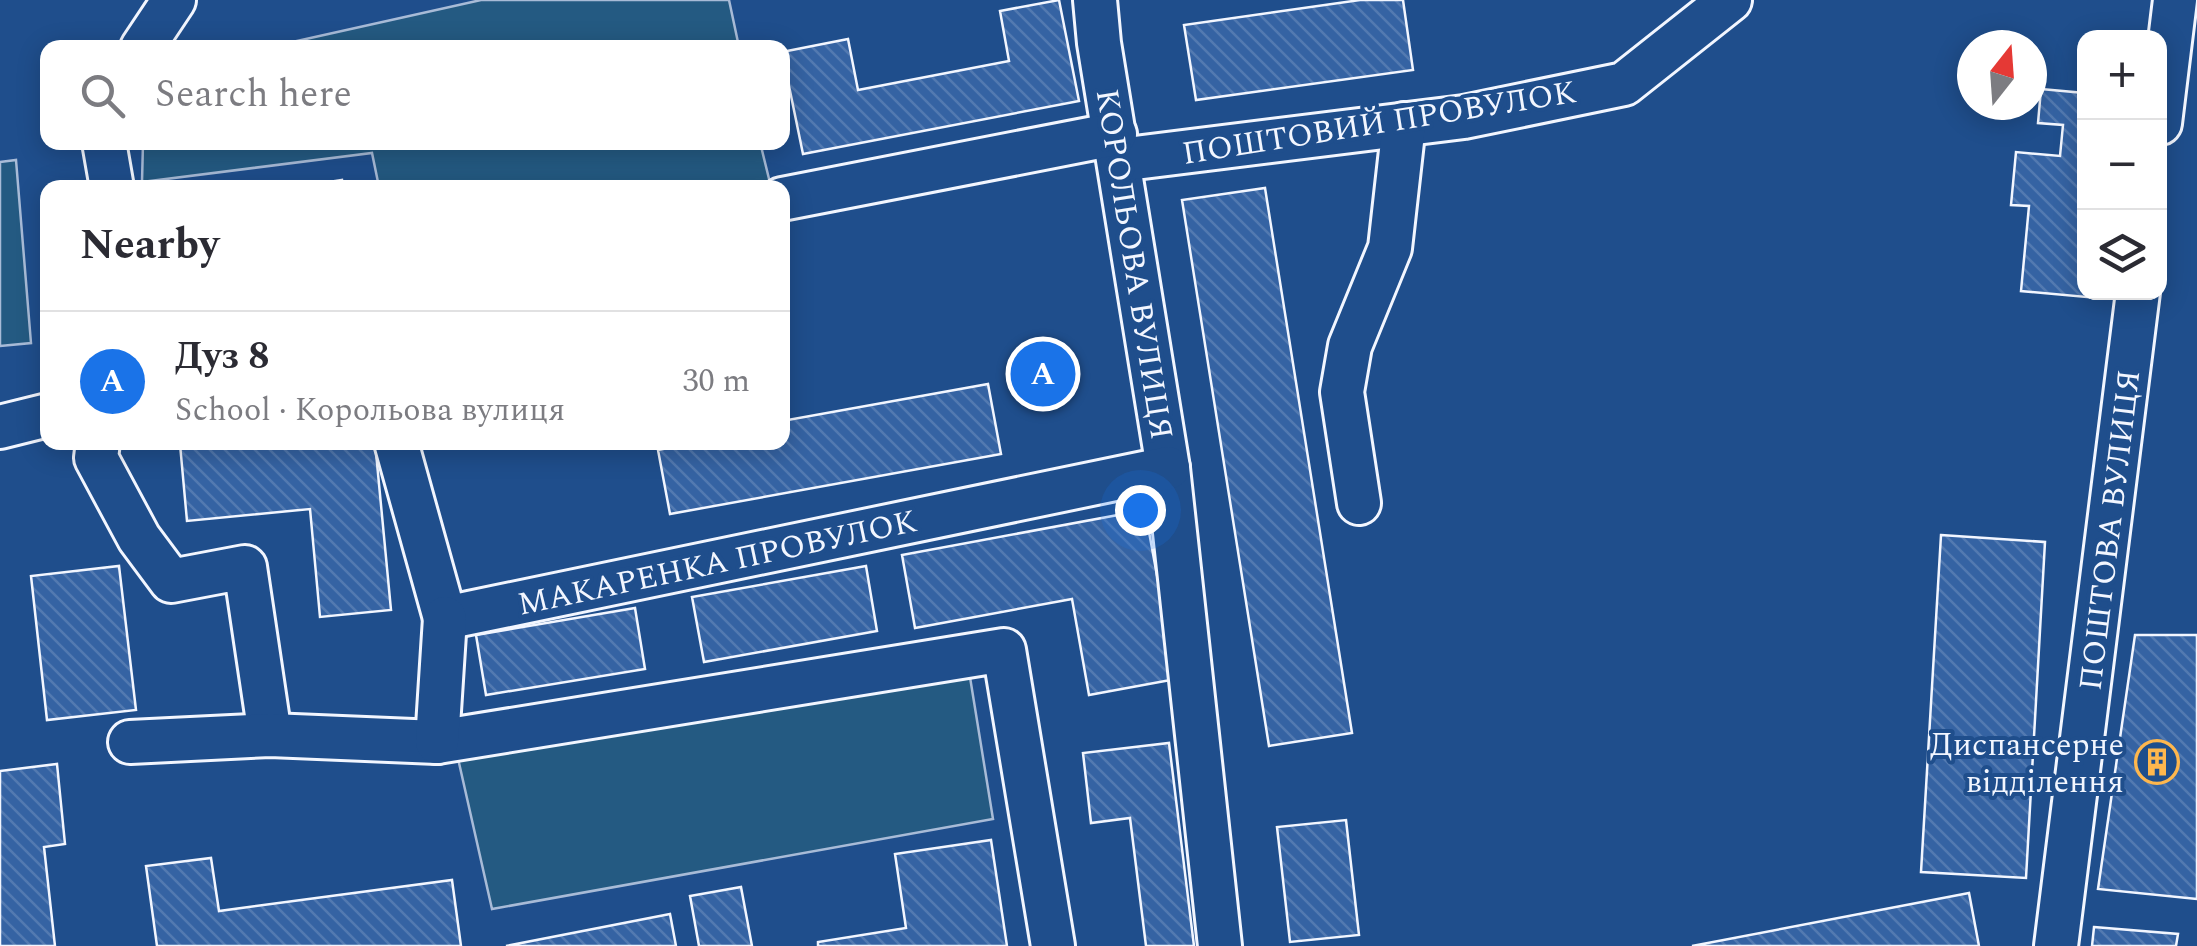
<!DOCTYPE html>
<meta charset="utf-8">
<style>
:root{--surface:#fff;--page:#f2f2f3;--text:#2b2b33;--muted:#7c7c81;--line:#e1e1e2;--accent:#1a73e8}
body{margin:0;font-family:Spectral,serif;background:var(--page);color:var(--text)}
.controls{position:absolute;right:30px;top:30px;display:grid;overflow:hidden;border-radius:20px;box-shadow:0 5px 25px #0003}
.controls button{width:90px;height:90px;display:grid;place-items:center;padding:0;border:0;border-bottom:2px solid var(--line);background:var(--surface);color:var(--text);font:50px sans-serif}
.compass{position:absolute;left:1957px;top:30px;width:90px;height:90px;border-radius:50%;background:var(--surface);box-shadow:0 5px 25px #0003;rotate:17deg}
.you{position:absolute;left:1140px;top:510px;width:35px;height:35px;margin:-25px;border:8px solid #fff;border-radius:50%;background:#1a73e8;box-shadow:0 0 0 15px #1a73e833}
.badge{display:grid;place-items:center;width:65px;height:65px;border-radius:50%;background:var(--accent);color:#fff;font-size:32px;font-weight:700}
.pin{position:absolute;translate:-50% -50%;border:5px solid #fff;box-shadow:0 2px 10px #0006}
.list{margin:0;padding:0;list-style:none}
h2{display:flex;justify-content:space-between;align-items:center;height:130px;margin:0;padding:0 40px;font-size:42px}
h2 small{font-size:32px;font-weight:400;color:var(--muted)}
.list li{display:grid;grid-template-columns:65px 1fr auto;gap:30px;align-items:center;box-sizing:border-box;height:140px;padding:0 40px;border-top:2px solid var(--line)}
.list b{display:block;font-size:38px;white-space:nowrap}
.list p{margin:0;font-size:32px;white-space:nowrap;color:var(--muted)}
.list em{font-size:32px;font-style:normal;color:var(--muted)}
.icon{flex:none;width:55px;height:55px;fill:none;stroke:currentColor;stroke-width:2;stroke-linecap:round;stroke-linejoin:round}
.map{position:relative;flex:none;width:2197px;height:946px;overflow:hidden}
.search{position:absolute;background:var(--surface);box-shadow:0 5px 25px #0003;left:40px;top:40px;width:750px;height:110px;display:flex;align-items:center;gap:25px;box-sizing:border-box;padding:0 35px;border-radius:20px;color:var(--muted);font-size:38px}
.panel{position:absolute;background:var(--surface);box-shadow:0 5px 25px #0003;left:40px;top:180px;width:750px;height:270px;border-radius:20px}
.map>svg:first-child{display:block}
.park{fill:#245a82;stroke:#a8bbd7;stroke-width:2.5}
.building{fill:url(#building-back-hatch);stroke:#f2f6ff;stroke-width:2.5}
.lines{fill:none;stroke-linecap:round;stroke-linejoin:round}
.minor-casing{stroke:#f2f6ff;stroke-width:48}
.minor{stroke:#1f4e8c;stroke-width:42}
.labels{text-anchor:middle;stroke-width:8;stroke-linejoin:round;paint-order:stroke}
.street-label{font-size:32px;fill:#f2f6ff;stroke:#1f4e8c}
.poi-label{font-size:32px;fill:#f2f6ff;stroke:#1f4e8c;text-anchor:end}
</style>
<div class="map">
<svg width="2197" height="946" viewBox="0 0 2197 946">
<defs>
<pattern id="building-back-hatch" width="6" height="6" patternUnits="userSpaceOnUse" patternTransform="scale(2.5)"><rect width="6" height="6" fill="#3563a3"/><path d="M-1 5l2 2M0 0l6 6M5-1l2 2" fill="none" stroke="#537ab1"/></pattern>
</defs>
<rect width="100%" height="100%" fill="#1f4e8c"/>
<g class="park">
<path d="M481 0H729L739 47H270Z"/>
<path d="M760 142 771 187H379L372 153 142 182 143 143Z"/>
<path d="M16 160 31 343 0 346V162Z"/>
<path d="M969 671 993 819 492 909 457 754Z"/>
</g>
<g class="building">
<path d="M1059 0 1079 101 803 154 782 52 848 39 858 90 1009 61 1000 11Z"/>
<path d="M1360 0H1403L1413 70 1196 100 1184 25Z"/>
<path d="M2041 89 2084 93V292H2098L2097 298 2021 291 2029 206 2011 205 2016 152 2060 156 2063 125 2038 123Z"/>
<path d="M342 180 343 188H290Z"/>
<path d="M1265 188 1352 733 1269 746 1182 200Z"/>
<path d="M988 384 1001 454 670 514 658 450 698 442H782V421Z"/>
<path d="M195 442H375L391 610 320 617 310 509 187 521 180 444Z"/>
<path d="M1145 510 1176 679 1089 695 1072 599 915 628 902 555Z"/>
<path d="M1941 535 2045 542 2026 878 1921 872Z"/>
<path d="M119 566 136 710 47 720 31 576Z"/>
<path d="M866 566 877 631 704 662 692 597Z"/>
<path d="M635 608 645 669 486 695 476 635Z"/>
<path d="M2135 635H2197V899L2098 889Z"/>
<path d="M1169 743 1194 946H1146L1130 818 1091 823 1083 753Z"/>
<path d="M57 764 65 844 44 847 55 946H0V771Z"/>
<path d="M1346 820 1359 935 1290 942 1277 827Z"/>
<path d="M991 840 1007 946H818V942L906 928 895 854Z"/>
<path d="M211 858 219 911 452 880 461 946H157L146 866Z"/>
<path d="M741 887 752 946H699L690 896Z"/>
<path d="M1969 893 1979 946H1692Z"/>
<path d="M670 914 676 946H506Z"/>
<path d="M2094 927 2178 934 2176 946H2092Z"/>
</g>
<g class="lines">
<g class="minor-casing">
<g id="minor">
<path d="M1095 0 1099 43 1168 468 1220 946"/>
<path d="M142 48 174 0"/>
<path d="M2160 123 2175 0"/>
<path d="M104 142 112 188"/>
<path d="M1119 160 1464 117 1624 84 1730 0"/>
<path d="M782 199 1115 134"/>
<path d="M0 427 48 415"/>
<path d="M98 442 96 458 139 538 171 581 245 567 270 735"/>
<path d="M396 442 445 618 1168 468"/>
<path d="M1359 503 1342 392 1350 346 1390 248 1404 124"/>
<path d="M130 742 270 735 437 742 1004 650 1053 946"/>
<path d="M437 742 445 618"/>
<path d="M2056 946 2138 292"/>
</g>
</g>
<use href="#minor" class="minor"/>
</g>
<defs>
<g id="building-ring" transform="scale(2.25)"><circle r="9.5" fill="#1f4e8c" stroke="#ffb74d" stroke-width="1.5"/><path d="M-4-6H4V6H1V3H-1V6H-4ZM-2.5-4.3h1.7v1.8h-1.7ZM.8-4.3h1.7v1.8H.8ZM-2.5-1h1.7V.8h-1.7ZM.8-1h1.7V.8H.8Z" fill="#ffb74d"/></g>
</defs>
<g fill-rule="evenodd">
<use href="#building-ring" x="2157" y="762"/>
</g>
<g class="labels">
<g class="street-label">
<text transform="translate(1379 122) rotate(-9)" y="11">ПОШТОВИЙ ПРОВУЛОК</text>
<text transform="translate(1135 264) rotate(81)" y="11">КОРОЛЬОВА ВУЛИЦЯ</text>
<text transform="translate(2109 530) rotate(-83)" y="11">ПОШТОВА ВУЛИЦЯ</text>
<text transform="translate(717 562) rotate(-12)" y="11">МАКАРЕНКА ПРОВУЛОК</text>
</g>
<g class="poi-label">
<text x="2124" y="755">Диспансерне<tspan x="2124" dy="37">відділення</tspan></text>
</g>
</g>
</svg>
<div class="controls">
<button>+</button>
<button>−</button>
<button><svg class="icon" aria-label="layers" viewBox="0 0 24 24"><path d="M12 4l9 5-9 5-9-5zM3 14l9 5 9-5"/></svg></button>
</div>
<svg class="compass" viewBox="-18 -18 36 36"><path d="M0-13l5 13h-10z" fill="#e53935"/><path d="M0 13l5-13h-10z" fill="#7c7c81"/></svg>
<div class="you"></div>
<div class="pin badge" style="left:1043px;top:374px">A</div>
<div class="search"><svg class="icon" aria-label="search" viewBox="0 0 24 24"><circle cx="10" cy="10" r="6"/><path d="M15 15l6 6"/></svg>Search here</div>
<section class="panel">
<h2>Nearby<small></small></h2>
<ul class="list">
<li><span class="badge">A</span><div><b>Дуз 8</b><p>School · Корольова вулиця</p></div><em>30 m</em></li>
</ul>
</section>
</div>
